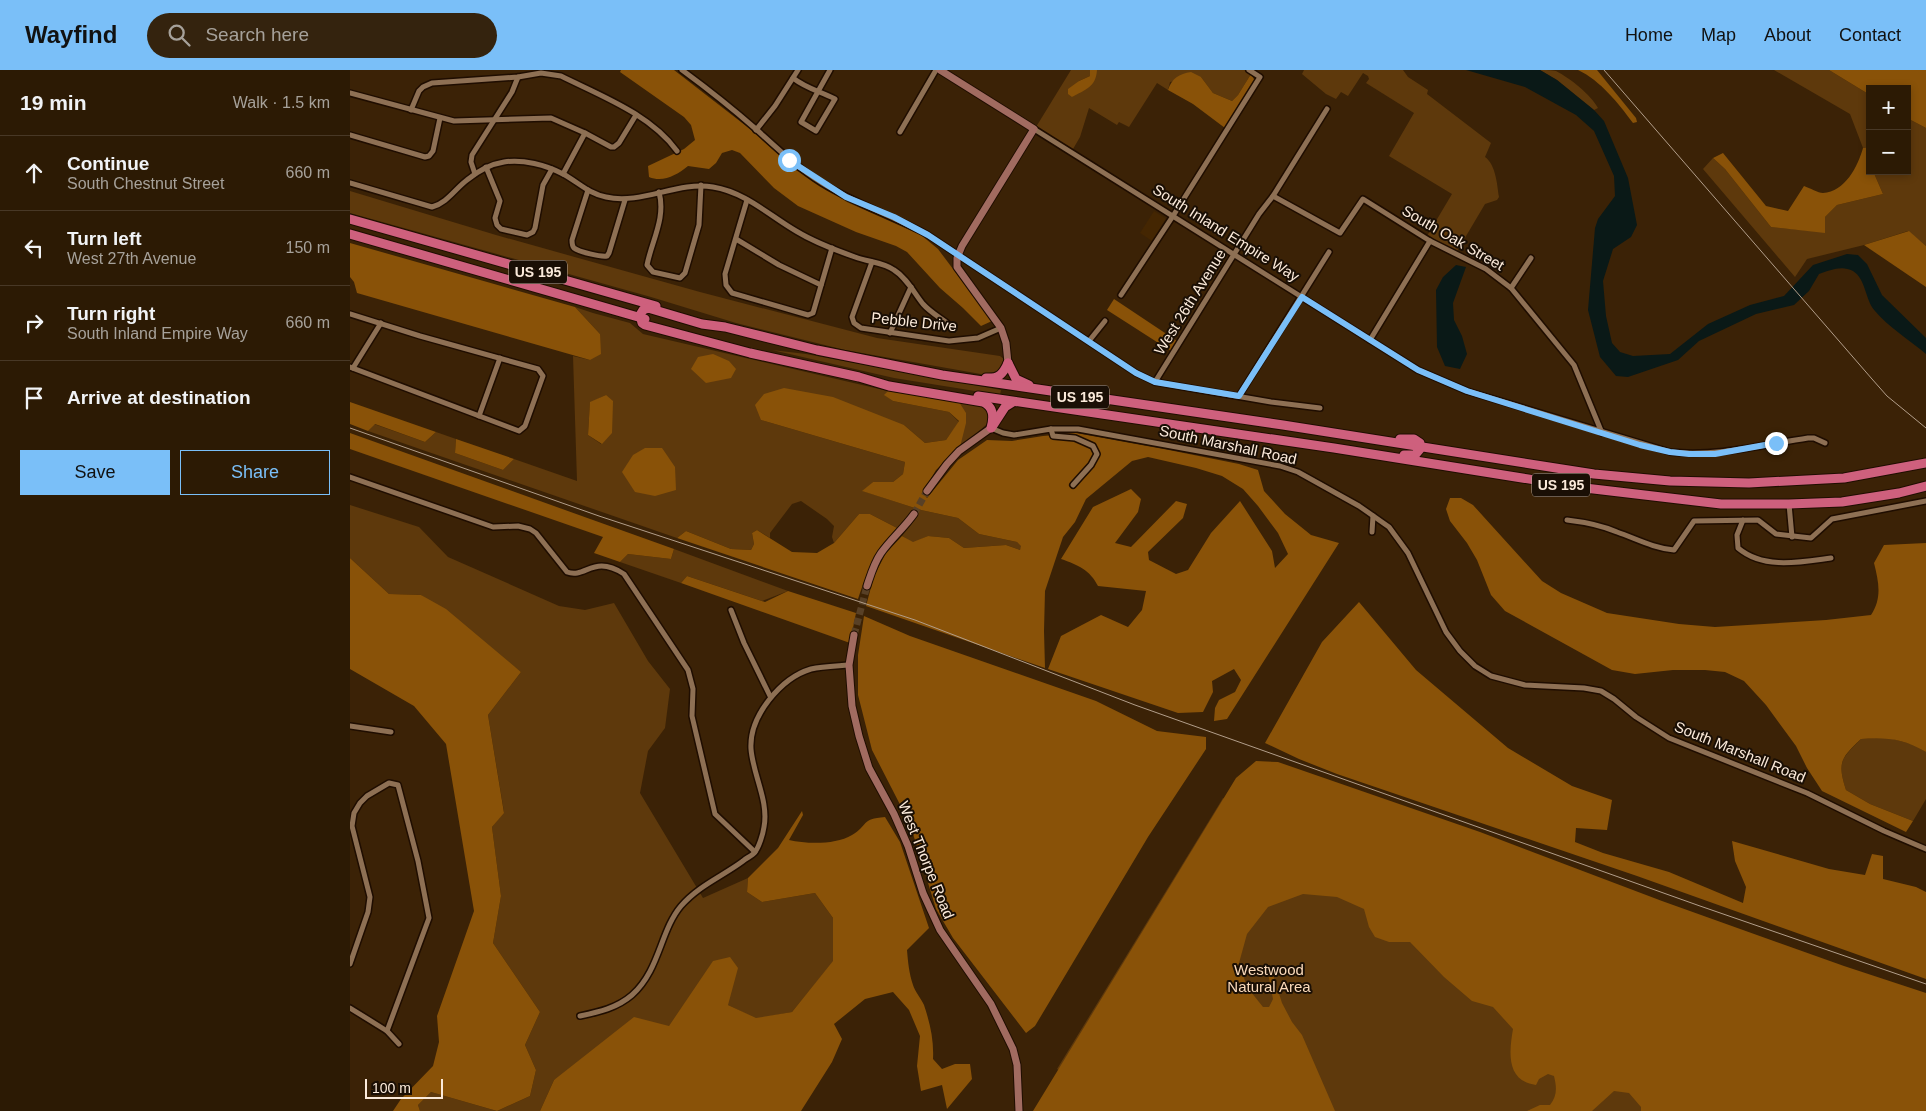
<!DOCTYPE html>
<meta charset="utf-8">
<style>
:root{--surface:#2c1a04;--page:#34230e;--text:#f1f3f6;--muted:#a6a19a;--line:#483826;--accent:#7abff8}
body{margin:0;font-family:Helvetica,sans-serif;background:var(--page);color:var(--text)}
.controls{position:absolute;right:15px;top:15px;display:grid;overflow:hidden;border-radius:0px;box-shadow:0 2px 8px #0003}
.controls button{width:45px;height:45px;display:grid;place-items:center;padding:0;border:0;border-bottom:1px solid var(--line);background:var(--surface);color:var(--text);font:25px sans-serif}
.scale{position:absolute;left:15px;bottom:12px;width:78px;box-sizing:border-box;padding-left:5px;border:2px solid #fbeada;border-top:0;font-size:14px;line-height:18px;white-space:nowrap;color:#fbeada;-webkit-text-stroke:4px #1a0f05;paint-order:stroke}
.stop{position:absolute;width:15px;height:15px;margin:-11px;border:4px solid #7abff8;border-radius:50%;background:#fff}
.stop.end{background:#7abff8;border-color:#fff;box-shadow:0 1px 5px #0008}
.list{margin:0;padding:0;list-style:none}
h2{display:flex;justify-content:space-between;align-items:center;height:65px;margin:0;padding:0 20px;font-size:21px}
h2 small{font-size:16px;font-weight:400;color:var(--muted)}
.list li{display:grid;grid-template-columns:32px 1fr auto;gap:15px;align-items:center;box-sizing:border-box;height:75px;padding:0 20px;border-top:1px solid var(--line)}
.list b{display:block;font-size:19px;white-space:nowrap}
.list p{margin:0;font-size:16px;white-space:nowrap;color:var(--muted)}
.list em{font-size:16px;font-style:normal;color:var(--muted)}
.actions{display:flex;gap:10px;padding:15px 20px}
.actions a{flex:1;padding:11px 0;border:1px solid var(--accent);border-radius:0px;text-align:center;font-size:18px;color:var(--accent)}
.actions .main{background:var(--accent);color:#111}
.icon{flex:none;width:28px;height:28px;fill:none;stroke:currentColor;stroke-width:2;stroke-linecap:round;stroke-linejoin:round}
.map{position:relative;flex:none;width:1576px;height:1041px;overflow:hidden}
header{display:flex;align-items:center;gap:30px;box-sizing:border-box;height:70px;padding:0 25px;background:var(--accent);color:#111}
header strong{font-size:24px}
nav{display:flex;gap:28px;margin-inline-start:auto;font-size:18px}
.search{width:350px;height:45px;background:var(--page);display:flex;align-items:center;gap:12px;box-sizing:border-box;padding:0 18px;border-radius:28px;color:var(--muted);font-size:19px}
main{display:flex}
aside{flex:1;background:var(--surface)}
.map>svg:first-child{display:block}
.built{fill:#442602}
.green{fill:#5e390c;fill-rule:evenodd}
.forest{fill:#895208}
.water{fill:#0a1917}
.lines{fill:none;stroke-linecap:round;stroke-linejoin:round}
.secondary-tunnel{stroke:#584026;stroke-width:7;stroke-dasharray:7 3.5;stroke-linecap:butt}
.street-casing{stroke:#1f0d00;stroke-width:8}
.secondary-casing{stroke:#1f0d00;stroke-width:9}
.highway-casing{stroke:#1f0d00;stroke-width:11}
.street{stroke:#8e7054;stroke-width:5}
.secondary{stroke:#a16b60;stroke-width:7}
.highway{stroke:#ce607d;stroke-width:9}
.rail{stroke:#b29e8a;stroke-width:1}
.route{stroke:#7abff8;stroke-width:6}
.labels{text-anchor:middle;stroke-width:4;stroke-linejoin:round;paint-order:stroke}
.shield{fill:#1a0f05;stroke:#b8a89a;stroke-width:1}
.shield-label{font-size:14px;font-weight:bold;fill:#fbeada}
.street-label{font-size:15px;fill:#fbeada;stroke:#1a0f05}
.park-label{font-size:15px;fill:#fbdabb;stroke:#1a0f05}
</style>
<header>
<strong>Wayfind</strong>
<div class="search"><svg class="icon" aria-label="search" viewBox="0 0 24 24"><circle cx="10" cy="10" r="6"/><path d="M15 15l6 6"/></svg>Search here</div>
<nav><a>Home</a><a>Map</a><a>About</a><a>Contact</a></nav>
</header>
<main>
<aside>
<h2>19 min<small>Walk · 1.5 km</small></h2>
<ul class="list">
<li><svg class="icon" aria-label="ahead" viewBox="0 0 24 24"><path d="M12 20V5M6 11l6-6 6 6"/></svg><div><b>Continue</b><p>South Chestnut Street</p></div><em>660 m</em></li>
<li><svg class="icon" aria-label="left" viewBox="0 0 24 24"><path d="M17 20v-9H6M10 6l-5 5 5 5"/></svg><div><b>Turn left</b><p>West 27th Avenue</p></div><em>150 m</em></li>
<li><svg class="icon" aria-label="right" viewBox="0 0 24 24"><path d="M7 20v-9h11M14 6l5 5-5 5"/></svg><div><b>Turn right</b><p>South Inland Empire Way</p></div><em>660 m</em></li>
<li><svg class="icon" aria-label="arrive" viewBox="0 0 24 24"><path d="M6 21V4h12l-3 4 3 4H6"/></svg><div><b>Arrive at destination</b></div></li>
</ul>
<div class="actions"><a class="main">Save</a><a>Share</a></div>
</aside>
<div class="map">
<svg width="1576" height="1041" viewBox="0 0 1576 1041">
<rect width="100%" height="100%" fill="#3b2206"/>
<path class="built" d="M804 141 815 148V150L802 171 790 163Z"/>
<g class="green">
<path d="M721 0H740V6L729 11 722 27 747 0H895L901 4 888 25 882 31 863 23 851 7 820 12 818 20 807 13 779 57 769 52 767 55 739 38 730 67 723 79 686 57Z"/>
<path d="M954 0H1053L1058 7 1078 20 1077 24 1141 73 1135 87C1146 95 1147 114 1149 127L1147 130 1135 134 1106 183 1077 166 1102 124 1039 86 1064 43 1016 13 1019 9 1018 6 1013 3 998 26 991 22 986 29 976 24 952 4Z"/>
<path d="M1190 0C1195 0 1202 0 1206 1 1220 8 1241 25 1248 38L1244 40 1207 10Z"/>
<path d="M1424 0H1479L1520 25V77L1513 78 1500 44Z"/>
<path d="M1557 48 1576 58V176L1558 161 1514 175 1457 189 1445 207 1353 99 1363 88 1375 99 1421 157 1475 162V147L1487 135 1533 124 1523 101H1557Z"/>
<path d="M0 121 146 165 350 222 527 268 650 286 655 290 650 303 642 306 495 280 386 253 301 227 0 143Z"/>
<path d="M225 237 243 243 280 253 293 264 538 321 535 325 543 331 599 342 609 352 596 370 575 373 554 355 411 350 555 392 553 404 543 412H523L513 421 571 440 608 448 629 464 667 472 672 476 670 480 656 475 614 478 599 468 578 466 563 473 552 466 561 455 567 445 561 443 547 458 520 444H509L484 473 482 467 484 456 477 449 451 431 442 434 420 463V468L407 460 402 463 404 474 401 480 381 479 336 461 327 468 18 361 24 354 75 372 86 362 106 369 105 383 153 400 164 389 227 411 223 286 240 290 250 264ZM256 325 252 373 251 374 238 365 240 333Z"/>
<path d="M422 280 456 284 651 320 650 325 544 308Z"/>
<path d="M609 332C623 335 636 333 641 348L636 355 610 377Z"/>
<path d="M0 435 69 457 98 487 209 536 235 540 264 533 298 591 320 619 315 658 298 681 290 723 353 828 398 808 397 822 412 832 465 823 483 848V892L442 942 406 949 378 935 319 956 204 1010 190 1041H70L68 1035 81 1022 147 1041 180 1026 186 1000 175 975 190 942 143 873 151 826 142 757 154 742 138 645 171 602 71 525 39 524 0 488Z"/>
<path d="M324 479 438 521 412 531 337 506 331 513 270 492 278 484 321 489Z"/>
<path d="M1536 667 1565 675 1576 682V729L1563 751 1520 734 1496 720C1487 692 1491 689 1511 669Z"/>
<path d="M873 728 1404 1041H778L707 999Z"/>
</g>
<g class="forest">
<path d="M271 0H324L400 59 446 100 497 132 571 165 588 179 642 251 631 256 613 238 590 218 557 182 546 176 506 162 448 136 424 118 390 83 382 80 372 83 366 93 359 99 338 96C327 105 313 113 299 107L298 96 334 79 345 70 341 55 334 47 270 2Z"/>
<path d="M740 0H747C746 17 735 20 722 27L718 24V19L729 11 740 6Z"/>
<path d="M1228 0H1247L1286 48 1287 52 1283 53C1268 33 1251 11 1228 0Z"/>
<path d="M1479 0H1576V58L1557 48V19H1520V25Z"/>
<path d="M841 2 851 7 863 23 882 31 888 25 901 4 905 11 875 58 843 34 818 20C822 8 829 4 841 2Z"/>
<path d="M1520 77V101H1523L1533 124 1487 135 1475 147V163L1421 157 1375 99 1363 88 1373 83 1416 136 1438 141 1454 116C1460 118 1468 123 1473 123 1495 122 1508 96 1513 78Z"/>
<path d="M1559 161 1576 176V217L1514 175Z"/>
<path d="M0 173 225 237 250 264 251 284 240 290 7 223 4 212 0 207Z"/>
<path d="M764 229 827 271 821 281 757 240Z"/>
<path d="M363 284 379 291 386 299 381 308 356 313 341 299 348 287Z"/>
<path d="M434 318 483 327 554 355 575 373 596 370 609 351 599 342 543 331 534 325 538 321 609 332 616 343V353L610 377 586 400 573 422 577 428 608 390 637 370 662 371 693 366 726 363 819 380 889 394 908 400 914 421 935 444 961 465 989 473 877 649 864 651 865 638 869 630 885 622 891 610 884 599 862 611 863 622 853 642 828 643 698 599 711 566 751 545 778 557 792 540 796 521 748 516C740 500 728 495 711 489L743 437 781 419 791 429 788 442 765 473 781 477 826 431 837 434 833 448 798 482 799 490 826 504 838 500 861 463 890 431 922 481 925 498 938 484 928 463 908 436 893 419 872 406 846 398 798 387 782 391 736 429 725 452 713 467 695 521 694 561 695 598 516 536 524 506 536 483 552 466 563 472 578 466 599 468 614 478 656 475 670 480 671 476 667 472 629 464 608 448 571 440 512 421 523 412H543L553 404 555 392 411 350 405 335 414 324Z"/>
<path d="M256 325 263 331 262 363 252 374 238 365 240 332Z"/>
<path d="M0 332 86 362 75 372 25 354 18 361 0 354Z"/>
<path d="M0 363 324 479 321 489 278 484 270 492 244 483 253 467 0 379Z"/>
<path d="M106 369 164 389 153 400 105 383Z"/>
<path d="M295 378H312L325 397 326 420 305 426 285 422 272 402 283 385Z"/>
<path d="M1100 428H1111L1123 435 1192 511 1211 523 1257 543 1329 554 1365 557 1476 550 1521 545C1532 528 1529 513 1524 493L1534 475 1576 473V682C1554 669 1536 667 1511 669 1491 688 1487 692 1496 720L1520 734 1563 751 1556 762 1472 721 1457 698 1446 676 1416 635 1394 611 1375 602 1355 600H1323L1285 604 1262 600 1155 541 1141 525 1127 490 1117 473 1100 451 1096 439Z"/>
<path d="M509 444H520L547 458C525 484 519 497 508 529L327 468 336 461 381 479 401 480 404 474 402 463 407 460 442 482 467 483 484 473Z"/>
<path d="M0 488 39 524 71 525 96 539 171 602 138 645 154 743 142 757 151 826 143 873 190 942 175 975 186 1000 180 1026 147 1041 81 1022 68 1035 70 1041H43L51 1029 83 996 89 972 87 946 124 841 96 674 64 636 0 599Z"/>
<path d="M337 506 415 532 438 521 506 543 500 573 331 513Z"/>
<path d="M1009 532 1066 600 1158 678 1222 716 1262 730 1257 760 1226 758 1225 772 1253 783 1319 802 1393 833 1396 817 1385 791 1382 771 1479 799 1515 805 1522 784 1533 786V809L1566 817 1576 822V909L1287 806 987 704 949 689 915 673 972 572Z"/>
<path d="M514 546 560 566 746 631 807 661 856 667V679L798 767 685 956 676 963 603 868 586 839 560 754 522 680 508 625V585Z"/>
<path d="M906 691 928 692 1130 762 1312 831 1494 896 1576 923V1041H1291V1037L1279 1023 1264 1021 1242 1041H1177L1190 1035H1200C1207 1026 1207 1018 1204 1006L1198 1004 1189 1009 1186 1015C1156 1011 1159 982 1163 959L1143 937 1122 931 1094 907 1060 872H1039L1025 867 1019 857 1014 839 987 827 953 824 918 837 897 864 889 893 897 917 913 937H919L923 929 917 898 922 902 932 933 942 952 952 965 985 1041H683L886 708Z"/>
<path d="M452 741 453 745 439 770C457 774 485 775 502 765 519 755 510 749 535 747L550 772 579 858 557 880C558 892 559 903 563 915 565 922 571 928 574 935 580 953 584 970 583 989L592 999 605 994H620L622 1009 597 1039 592 1015 571 1021 567 996 570 966 559 940 543 922 515 929 484 954 492 969 482 992 451 1041H190L204 1010 284 947 319 956 363 891 380 887 388 898 378 935 406 948 442 942 483 891V848L465 823 412 832 397 822 398 808 428 778Z"/>
</g>
<g class="water">
<path d="M1116 0H1190L1207 10 1244 40 1254 51 1278 108 1287 155 1281 167 1263 179 1253 211 1256 246 1262 273 1270 282 1283 286 1320 284 1358 254 1400 235 1434 226 1463 195 1497 184 1508 185 1517 194 1532 225 1576 268V284C1561 271 1537 256 1525 241 1515 230 1516 209 1503 201 1492 195 1480 200 1469 204L1459 221 1444 235 1406 244 1349 271 1328 290 1278 307 1266 306 1250 287 1238 240 1245 158 1248 149 1265 126 1264 106 1244 61 1226 45 1175 17Z"/>
<path d="M1106 195 1116 197 1103 233 1104 250 1112 266 1117 284 1110 299 1095 296 1087 277 1086 220 1093 207Z"/>
</g>
<g class="lines">
<g class="secondary-tunnel">
<path d="M564 444 577 421"/>
<path d="M504 565 517 516"/>
</g>
<g class="street-casing">
<g id="street">
<path d="M332 0C358 19 383 39 407 60 428 79 448 98 472 113 506 134 544 146 578 165L786 303 805 312 921 332 970 338"/>
<path d="M443 8C457 19 470 21 485 29L466 61 451 52 480 0"/>
<path d="M0 23 104 51 201 48 235 63 261 77H264L269 73 286 45"/>
<path d="M61 40 69 21 73 17 82 13 168 7 191 3 211 6C251 26 300 44 327 81"/>
<path d="M684 59 1068 300 1117 321 1320 382C1366 387 1412 375 1458 368H1464L1475 373"/>
<path d="M406 60 425 36 448 0"/>
<path d="M550 62 586 0"/>
<path d="M0 65 75 87 79 86 83 81 90 48"/>
<path d="M136 97 150 131 145 148 147 155 151 159 177 165 183 162 185 158 193 115 202 99"/>
<path d="M125 104 121 92 122 85 162 22 168 7"/>
<path d="M213 104 235 63"/>
<path d="M0 113 82 137C97 133 105 119 117 110 128 101 141 94 154 92 173 89 196 95 213 104 228 112 239 124 256 127 292 135 327 111 363 117 395 122 420 146 446 161 464 172 485 180 505 187 518 192 533 192 544 200 557 208 564 223 573 234 580 242 589 247 597 253"/>
<path d="M238 120 222 170C222 173 222 176 224 178 229 182 251 187 257 186L259 183 275 130"/>
<path d="M309 122C316 148 302 170 297 195L303 202 330 208 335 203 349 155 351 115"/>
<path d="M923 126 990 163 1013 129 1080 171 1136 199 1161 218 1224 295 1252 363"/>
<path d="M397 130 375 204 376 215 382 223 458 245 463 243 482 178"/>
<path d="M386 169 429 195 471 215"/>
<path d="M522 192 502 247 504 253 511 258 599 271 628 268 651 258"/>
<path d="M1161 218 1181 188"/>
<path d="M771 225 823 146 910 7 899 0"/>
<path d="M0 244 70 266 188 299 193 306 175 356 169 361 0 297"/>
<path d="M540 263 561 217"/>
<path d="M1020 270 1080 171"/>
<path d="M739 271 755 251"/>
<path d="M3 298 31 253"/>
<path d="M805 312 909 144 923 126 977 39"/>
<path d="M889 326 979 182"/>
<path d="M129 346 150 288"/>
<path d="M641 358 653 363 664 365 701 359H728L930 396 948 402 1009 436 1039 457 1058 483 1096 562 1110 581 1125 596 1141 606 1175 615 1234 618 1251 621 1264 629 1286 647 1319 668 1457 723 1534 761 1576 779"/>
<path d="M701 359 703 366 725 368 743 376 747 384 741 395 723 415"/>
<path d="M0 407 143 457 168 456 180 459 186 463 217 502C236 509 243 484 274 504L338 600 343 619 342 646 365 744 405 782"/>
<path d="M1439 434 1442 467"/>
<path d="M1217 450C1234 452 1251 455 1267 462 1287 469 1303 478 1324 480L1344 451 1408 450 1426 464 1461 468 1482 449 1576 431"/>
<path d="M1393 450 1387 465 1388 478C1414 500 1451 492 1481 488"/>
<path d="M1022 462 1023 446"/>
<path d="M381 540 394 573 420 626"/>
<path d="M0 656 41 662"/>
<path d="M0 894 18 842 20 827 2 756 4 743 10 733 17 726 39 713 48 715 68 791 79 848 37 961"/>
<path d="M0 938 37 961 49 974"/>
<path d="M230 946C249 942 267 938 282 925 310 900 310 861 331 836 348 816 373 806 393 791 396 788 402 786 405 782 409 777 413 764 414 757 419 731 403 705 401 679 399 646 431 608 461 599 473 596 487 596 499 595"/>
</g>
</g>
<g class="secondary-casing">
<g id="secondary">
<path d="M590 0 684 59 612 176 607 188V197L651 258 656 273 658 293"/>
<path d="M577 421 597 394 609 381 641 358"/>
<path d="M517 516C521 504 524 493 531 483 541 469 554 458 564 444"/>
<path d="M504 565 499 595 502 636 509 666 519 698 544 744 558 776 573 823 590 860 641 934 663 979 667 995 669 1041"/>
</g>
</g>
<g class="highway-casing">
<g id="highway">
<path d="M0 149 306 236"/>
<path d="M0 164 295 249"/>
<path d="M658 293 666 309 679 315"/>
<path d="M636 308C649 309 653 304 658 293"/>
<path d="M628 326 984 378 1235 418 1371 434H1439L1492 432 1549 423 1576 416"/>
<path d="M642 357 655 337 663 332"/>
<path d="M641 358C644 347 644 337 633 332L539 316 509 307 400 283 295 255 292 253 290 245 293 240 298 238 352 254 375 257 467 280 592 305 933 355 1244 404 1320 411 1399 413 1494 408 1576 393"/>
<path d="M1050 369H1064L1070 373V379L1065 385H1054"/>
</g>
</g>
<use href="#street" class="street"/>
<use href="#secondary" class="secondary"/>
<use href="#highway" class="highway"/>
<g class="rail">
<path d="M1254 0 1522 309 1537 326 1576 358"/>
<path d="M0 358 249 446 565 550 785 635 1350 836 1576 914"/>
</g>
</g>
<g class="lines">
<path class="route" d="M439 90 496 127 544 147 578 165 786 303 805 312 889 326 952 227 1068 300 1117 321 1290 375 1320 382 1339 384H1365L1426 373"/>
</g>
<g class="labels">
<g class="shield">
<rect x="159" y="190.5" width="58" height="23" rx="4"/>
<rect x="701" y="315.5" width="58" height="23" rx="4"/>
<rect x="1182" y="403.5" width="58" height="23" rx="4"/>
</g>
<g class="shield-label">
<text x="188" y="207">US 195</text>
<text x="730" y="332">US 195</text>
<text x="1211" y="420">US 195</text>
</g>
<g class="street-label">
<text transform="translate(876 163) rotate(32)" y="5">South Inland Empire Way</text>
<text transform="translate(1103 168) rotate(30)" y="5">South Oak Street</text>
<text transform="translate(840 232) rotate(-58)" y="5">West 26th Avenue</text>
<text transform="translate(564 252) rotate(6)" y="5">Pebble Drive</text>
<text transform="translate(878 375) rotate(12)" y="5">South Marshall Road</text>
<text transform="translate(1390 682) rotate(22)" y="5">South Marshall Road</text>
<text transform="translate(576 790) rotate(68)" y="5">West Thorpe Road</text>
</g>
<g class="park-label">
<text x="919" y="905">Westwood<tspan x="919" dy="17">Natural Area</tspan></text>
</g>
</g>
</svg>
<div class="controls">
<button>+</button>
<button>−</button>
</div>
<div class="scale">100 m</div>
<div class="stop" style="left:439px;top:90px"></div>
<div class="stop end" style="left:1426px;top:373px"></div>
</div>
</main>
